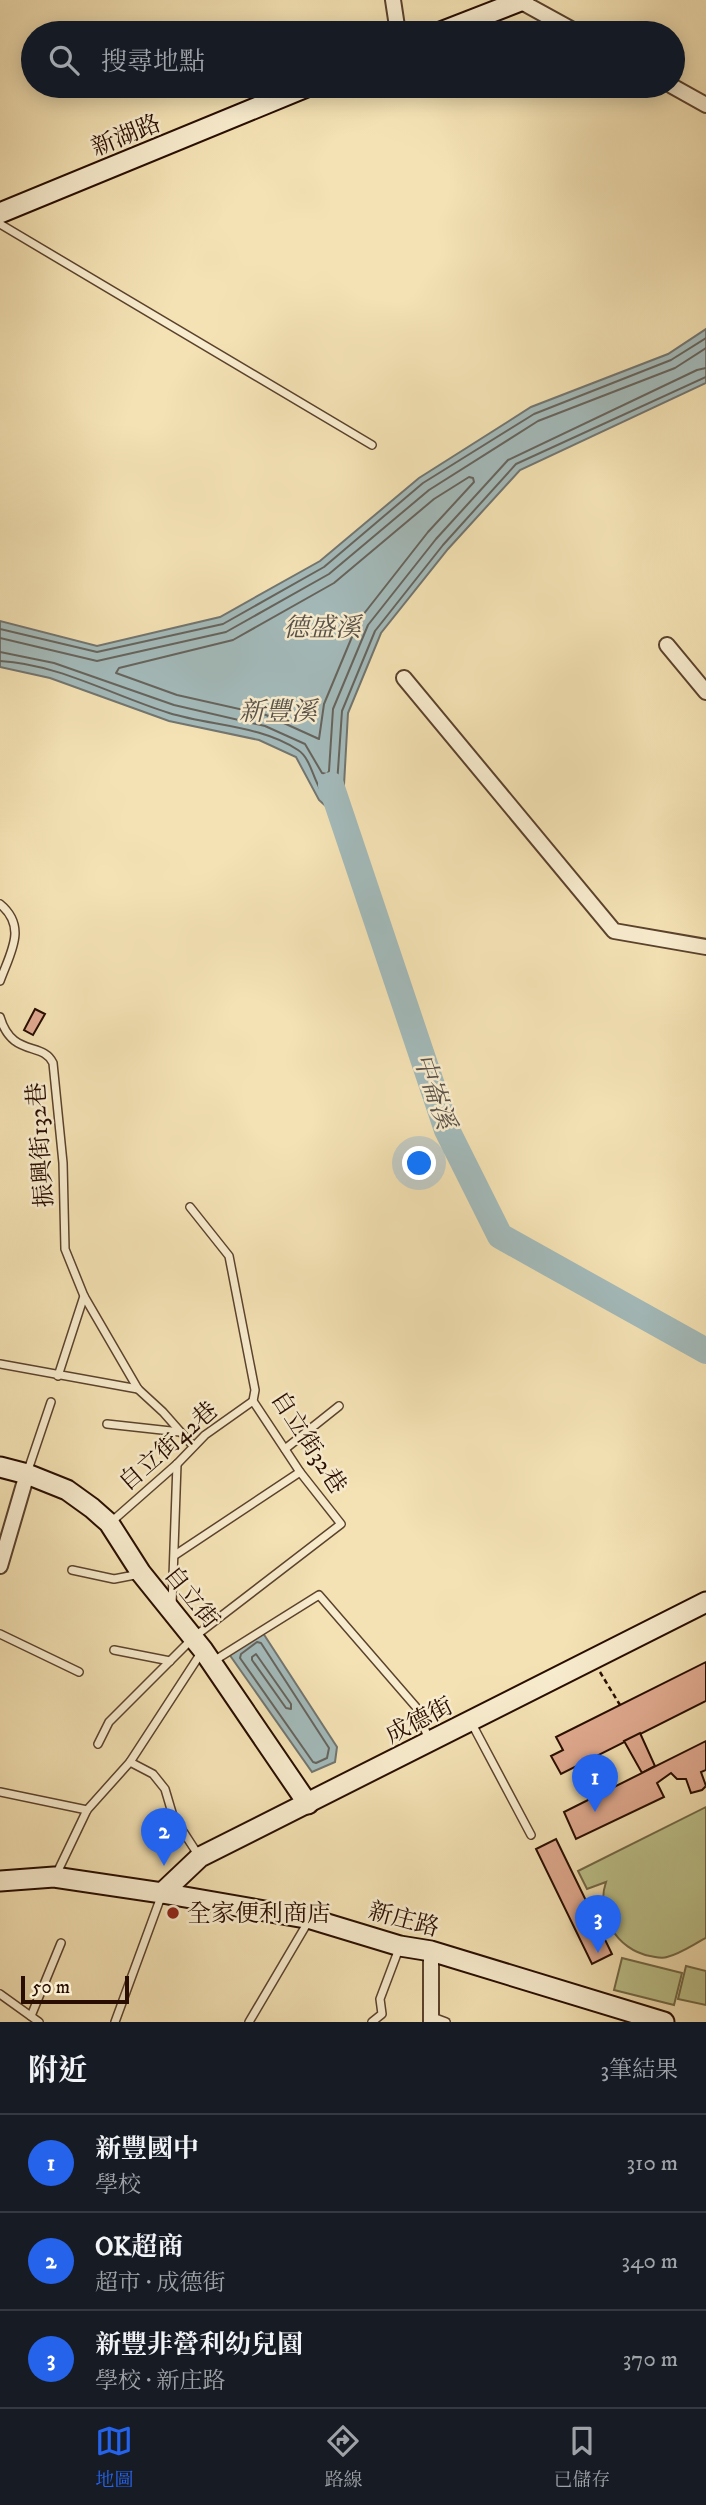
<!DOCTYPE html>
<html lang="zh-TW">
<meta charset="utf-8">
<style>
:root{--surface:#171b24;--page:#242831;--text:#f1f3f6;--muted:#9ea1a6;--line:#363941;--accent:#2563eb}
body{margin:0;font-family:"IM FELL DW Pica","Noto Serif TC",serif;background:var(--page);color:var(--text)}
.scale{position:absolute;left:21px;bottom:18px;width:108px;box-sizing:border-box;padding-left:7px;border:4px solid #280d00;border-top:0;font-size:19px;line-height:24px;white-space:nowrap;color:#280d00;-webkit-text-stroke:5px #f8ecce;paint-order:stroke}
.you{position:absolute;left:420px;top:1164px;width:24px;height:24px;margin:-18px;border:5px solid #fff;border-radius:50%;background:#1a73e8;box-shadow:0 0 0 10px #1a73e833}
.badge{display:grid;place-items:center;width:46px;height:46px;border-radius:50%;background:var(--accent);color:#fff;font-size:23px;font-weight:700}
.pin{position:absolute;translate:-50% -58px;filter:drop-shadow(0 2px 4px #0008)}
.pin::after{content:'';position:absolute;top:37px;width:24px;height:21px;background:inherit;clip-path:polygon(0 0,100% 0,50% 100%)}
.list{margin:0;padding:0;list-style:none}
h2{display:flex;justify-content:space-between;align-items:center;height:91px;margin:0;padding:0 28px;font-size:30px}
h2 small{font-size:23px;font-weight:400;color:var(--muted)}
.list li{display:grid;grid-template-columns:46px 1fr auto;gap:21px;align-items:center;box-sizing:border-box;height:98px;padding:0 28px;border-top:2px solid var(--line)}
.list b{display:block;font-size:26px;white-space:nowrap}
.list p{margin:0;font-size:23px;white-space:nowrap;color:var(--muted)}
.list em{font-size:23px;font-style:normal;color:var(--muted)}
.icon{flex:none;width:38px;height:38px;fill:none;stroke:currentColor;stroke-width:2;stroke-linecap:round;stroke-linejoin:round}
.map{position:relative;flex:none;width:706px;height:2022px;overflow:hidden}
.search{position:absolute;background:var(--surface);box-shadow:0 4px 18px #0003;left:21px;right:21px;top:21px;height:77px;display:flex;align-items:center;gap:18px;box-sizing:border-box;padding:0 24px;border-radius:38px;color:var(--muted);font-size:26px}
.sheet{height:385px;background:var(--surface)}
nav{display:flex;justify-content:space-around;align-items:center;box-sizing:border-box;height:98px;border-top:2px solid var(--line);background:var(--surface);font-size:19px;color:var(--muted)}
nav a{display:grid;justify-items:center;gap:4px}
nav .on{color:var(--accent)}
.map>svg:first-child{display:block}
.green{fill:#bdc38c;stroke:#726846;stroke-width:2}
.water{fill:#a3baba;stroke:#727570;stroke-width:2}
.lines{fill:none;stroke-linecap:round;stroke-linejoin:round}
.shore{stroke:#66645d;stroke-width:2}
.river{stroke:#a3baba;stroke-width:26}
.building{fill:#e1ab91;stroke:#280d00;stroke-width:2}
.lane-casing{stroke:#5b422d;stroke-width:10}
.street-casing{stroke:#5b422d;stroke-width:18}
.secondary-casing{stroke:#280d00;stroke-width:23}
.path{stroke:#280d00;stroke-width:2.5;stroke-dasharray:5 3.5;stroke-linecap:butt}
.lane{stroke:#f8ecce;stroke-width:7}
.street{stroke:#f8ecce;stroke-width:14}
.secondary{stroke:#f8ecce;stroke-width:19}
.poi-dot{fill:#8f2418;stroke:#f8ecce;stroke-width:2.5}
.labels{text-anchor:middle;stroke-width:5;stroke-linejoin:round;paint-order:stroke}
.street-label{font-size:24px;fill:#280d00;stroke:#f8ecce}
.poi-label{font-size:24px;fill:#280d00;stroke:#f8ecce;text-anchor:start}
.water-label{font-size:26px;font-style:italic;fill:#59524a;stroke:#f8ecce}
</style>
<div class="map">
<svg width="706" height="2022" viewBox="0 0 706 2022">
<rect width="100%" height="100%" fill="#f4e2b4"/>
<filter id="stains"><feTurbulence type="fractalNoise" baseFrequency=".00286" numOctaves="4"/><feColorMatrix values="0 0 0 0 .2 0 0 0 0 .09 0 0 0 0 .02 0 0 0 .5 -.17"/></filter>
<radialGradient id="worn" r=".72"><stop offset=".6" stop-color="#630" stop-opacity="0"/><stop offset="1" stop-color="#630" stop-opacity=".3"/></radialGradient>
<g class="green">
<path d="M706 1807V1938C694 1944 680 1954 667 1957 662 1959 656 1957 650 1956 617 1950 595 1914 606 1882L587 1889 578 1871Z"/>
<path d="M622 1958 682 1973 674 2005 614 1990Z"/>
<path d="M686 1966 706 1971V2005L678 1999Z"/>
</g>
<g class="water">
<path d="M706 329V383L520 470 448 549 381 633 348 713 342 821 319 800 296 757 259 740 169 721 50 678 0 667V621L97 646 220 617 320 561 419 478 531 407 668 354Z"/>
<path d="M261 1630 337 1747 335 1762 312 1772 229 1654Z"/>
</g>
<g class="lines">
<g class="shore">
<path d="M469 477 473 478 474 482 428 532 359 620 324 704 319 739 266 715 177 695 116 673 119 668 233 640 334 583 434 499Z"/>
<path d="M0 629 97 652 223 624 324 567 423 483 534 414 671 360 706 338"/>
<path d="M0 638 97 661 226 632 329 574 429 490 538 421 675 368 706 348"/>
<path d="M0 652 54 663 174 705 265 726 305 744 322 773 327 774 329 771 333 709 368 625 436 539 508 460 697 370 706 368"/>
<path d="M0 661C58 664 114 696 169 713 211 726 260 725 298 750 315 761 313 794 334 802L336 799 342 711 375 631 443 545 516 464 706 377"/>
<path d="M257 1642 261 1643 329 1748 327 1758 316 1763 313 1762 240 1658 241 1654Z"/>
<path d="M256 1654 291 1704V1709L286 1708 252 1660V1657Z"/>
</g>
<path class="river" d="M331 785 447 1130 500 1236 706 1351"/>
</g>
<g class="building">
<path d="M35 1009 45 1014 33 1035 24 1030Z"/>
<path d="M706 1662V1701L561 1774 551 1756 563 1750 556 1737Z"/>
<path d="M640 1733 655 1766 642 1773 624 1741Z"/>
<path d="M706 1741V1770L701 1772 706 1786 702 1790 691 1793 686 1779H677L671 1773 657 1783 664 1797 576 1839 564 1812Z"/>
<path d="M556 1839 612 1954 592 1964 536 1849Z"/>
</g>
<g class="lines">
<g class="lane-casing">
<g id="lane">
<path d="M0 224 372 445"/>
<path d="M0 904C28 927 10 953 0 981"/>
<path d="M0 1017C12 1058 43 1041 53 1063L63 1163 65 1249 84 1296 138 1389 163 1412 193 1446"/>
<path d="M0 1364 138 1389"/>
<path d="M58 1376 84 1296"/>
<path d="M107 1424 180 1432"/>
<path d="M285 1449 339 1406"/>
<path d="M27 1473 51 1402"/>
<path d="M110 1523 177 1464 205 1435 253 1401"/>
<path d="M175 1555 300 1472"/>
<path d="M72 1570 114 1579 140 1574"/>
<path d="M172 1605 177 1464"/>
<path d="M0 1634 79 1672"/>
<path d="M114 1650 170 1661"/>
<path d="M212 1662 319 1595 416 1707 429 1740"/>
<path d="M471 1722 531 1835"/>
<path d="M98 1744 109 1722 194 1637 341 1524 300 1472 253 1401 255 1390 229 1256 190 1207"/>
<path d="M130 1762 153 1774 165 1789 173 1816 199 1856"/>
<path d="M0 1792 87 1810"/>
<path d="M55 1877 87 1810 130 1762 201 1653"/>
<path d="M0 1994 39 2022"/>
<path d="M31 2016 61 1943"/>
<path d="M430 2016 446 2022"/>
<path d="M115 2022 162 1894"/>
<path d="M249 2022 308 1922"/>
<path d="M372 2022 382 2014 380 1999 400 1946"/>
</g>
</g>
<g class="street-casing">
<g id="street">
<path d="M393 0 398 33"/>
<path d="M520 1 578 33"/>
<path d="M672 86 706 105"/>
<path d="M667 645 706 692"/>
<path d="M404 678 614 931 706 947"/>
<path d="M0 1566 27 1474"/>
<path d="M431 2022V1951"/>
</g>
</g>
<g class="secondary-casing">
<g id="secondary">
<path d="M438 33 523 0"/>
<path d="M0 213 309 86"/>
<path d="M0 1467 27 1474 67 1490 92 1508 109 1523 141 1573 203 1650 308 1804"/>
<path d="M0 1881 54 1877 162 1893 311 1919 400 1946 431 1951 664 2022"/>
<path d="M162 1893 200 1857 706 1602"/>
</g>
</g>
<path class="path" d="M600 1672 620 1705"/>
<use href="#lane" class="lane"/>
<use href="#street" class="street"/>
<use href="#secondary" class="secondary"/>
</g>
<circle class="poi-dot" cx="173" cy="1913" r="7"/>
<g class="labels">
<g class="street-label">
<text transform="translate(126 135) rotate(-22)" y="8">新湖路</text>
<text transform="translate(40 1145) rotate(-94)" y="8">振興街132巷</text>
<text transform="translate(309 1442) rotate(57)" y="8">自立街32巷</text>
<text transform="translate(168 1446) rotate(-41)" y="8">自立街42巷</text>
<text transform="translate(192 1597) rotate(51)" y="8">自立街</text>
<text transform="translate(419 1720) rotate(-27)" y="8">成德街</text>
<text transform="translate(404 1919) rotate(15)" y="8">新庄路</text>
</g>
<g class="poi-label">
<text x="187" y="1921">全家便利商店</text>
</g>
<g class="water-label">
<text x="322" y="636">德盛溪</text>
<text x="278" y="720">新豐溪</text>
<text transform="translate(435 1091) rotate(71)" y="9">中崙溪</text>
</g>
</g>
<rect width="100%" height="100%" filter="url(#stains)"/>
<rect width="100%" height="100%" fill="url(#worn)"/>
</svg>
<div class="scale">50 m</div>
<div class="you"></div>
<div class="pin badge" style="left:595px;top:1812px">1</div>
<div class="pin badge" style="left:164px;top:1866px">2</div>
<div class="pin badge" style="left:598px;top:1953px">3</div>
<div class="search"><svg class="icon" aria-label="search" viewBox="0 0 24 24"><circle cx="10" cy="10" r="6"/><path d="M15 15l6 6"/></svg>搜尋地點</div>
</div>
<section class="sheet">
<h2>附近<small>3筆結果</small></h2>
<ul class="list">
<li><span class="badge">1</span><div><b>新豐國中</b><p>學校</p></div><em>310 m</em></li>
<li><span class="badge">2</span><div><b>OK超商</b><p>超市 · 成德街</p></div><em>340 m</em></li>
<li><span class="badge">3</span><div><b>新豐非營利幼兒園</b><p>學校 · 新庄路</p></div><em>370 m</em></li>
</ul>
</section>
<nav>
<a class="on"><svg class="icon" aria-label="map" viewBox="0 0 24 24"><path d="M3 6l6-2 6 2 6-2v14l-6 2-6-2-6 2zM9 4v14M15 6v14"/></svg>地圖</a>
<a><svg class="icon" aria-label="directions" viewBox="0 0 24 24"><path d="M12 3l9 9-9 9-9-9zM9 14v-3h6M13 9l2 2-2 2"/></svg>路線</a>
<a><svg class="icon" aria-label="saved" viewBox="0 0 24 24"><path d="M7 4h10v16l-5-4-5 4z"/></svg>已儲存</a>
</nav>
